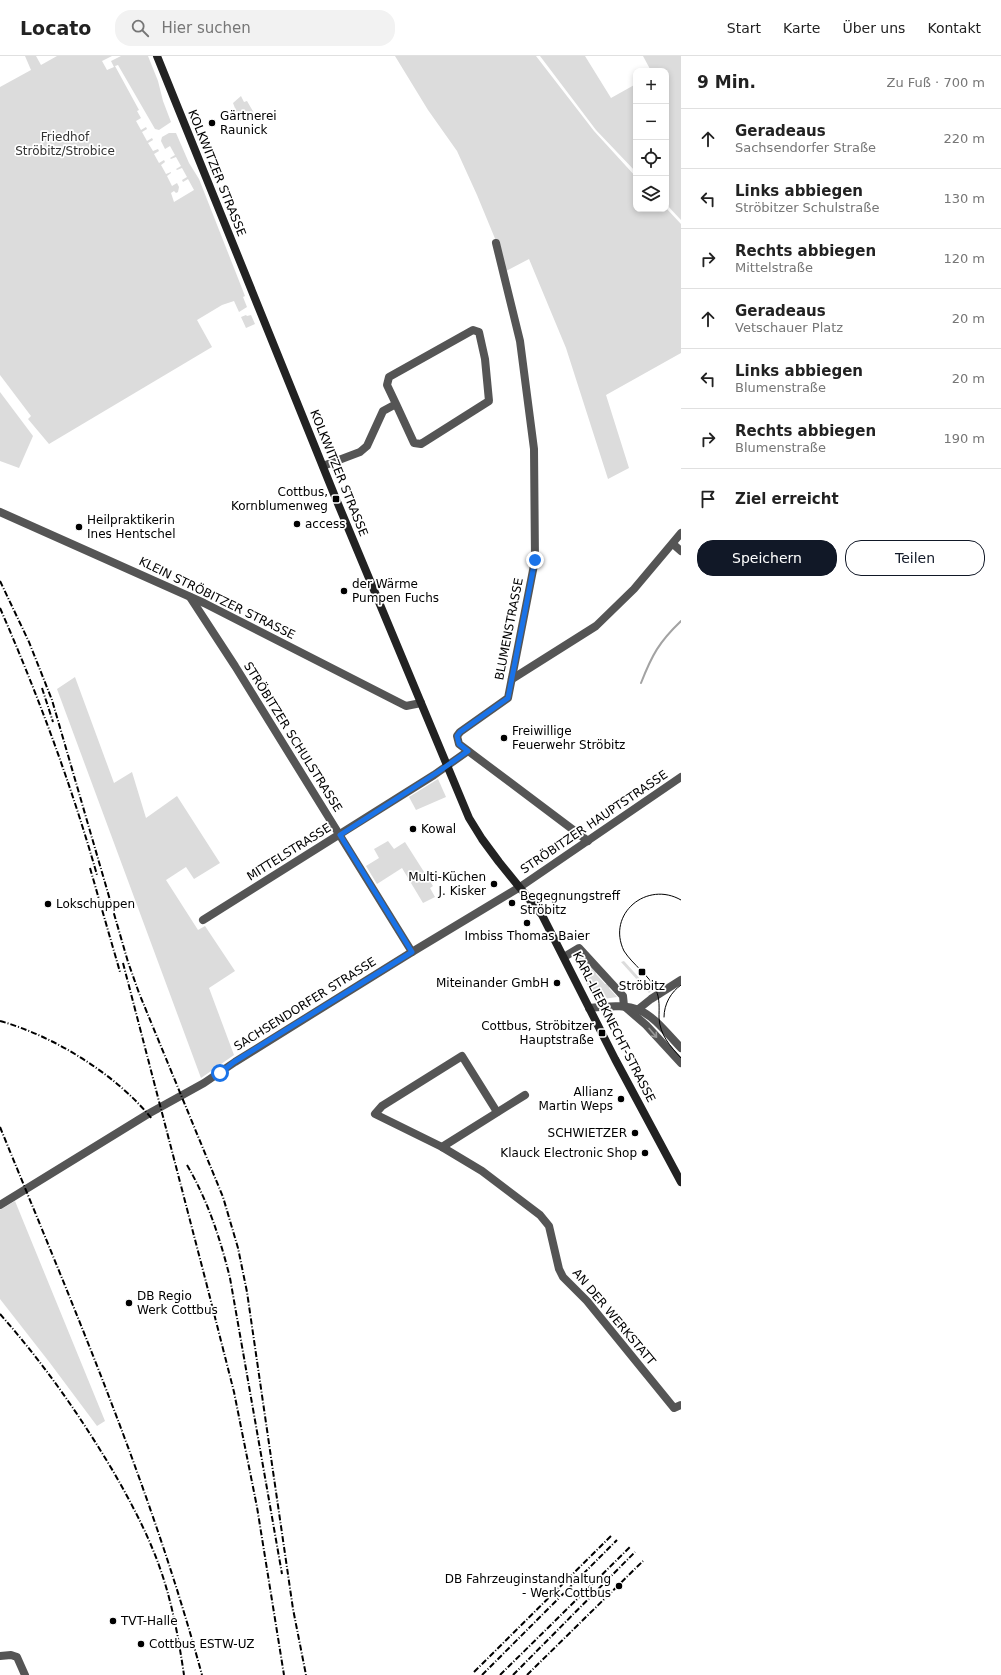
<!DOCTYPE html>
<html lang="de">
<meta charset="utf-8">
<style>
:root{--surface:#fff;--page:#f2f2f2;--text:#222;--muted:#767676;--line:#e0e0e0;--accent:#111827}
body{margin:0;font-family:"DejaVu Sans",sans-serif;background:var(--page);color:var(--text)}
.controls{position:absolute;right:12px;top:12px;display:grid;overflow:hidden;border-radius:8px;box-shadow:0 2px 6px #0003}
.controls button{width:36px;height:36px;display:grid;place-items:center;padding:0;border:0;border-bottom:1px solid var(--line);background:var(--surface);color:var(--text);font:20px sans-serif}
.stop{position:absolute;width:12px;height:12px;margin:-9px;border:3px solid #1a73e8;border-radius:50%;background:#fff}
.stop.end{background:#1a73e8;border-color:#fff;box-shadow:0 1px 4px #0008}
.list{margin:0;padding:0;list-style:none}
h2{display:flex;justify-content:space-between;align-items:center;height:52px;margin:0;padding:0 16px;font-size:17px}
h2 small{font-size:13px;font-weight:400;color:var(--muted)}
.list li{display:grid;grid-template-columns:26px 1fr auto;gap:12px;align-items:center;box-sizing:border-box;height:60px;padding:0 16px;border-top:1px solid var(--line)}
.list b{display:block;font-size:15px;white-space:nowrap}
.list p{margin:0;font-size:13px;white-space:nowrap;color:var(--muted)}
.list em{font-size:13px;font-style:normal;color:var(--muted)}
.actions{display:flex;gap:8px;padding:12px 16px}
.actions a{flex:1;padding:9px 0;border:1px solid var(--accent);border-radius:16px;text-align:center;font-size:14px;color:var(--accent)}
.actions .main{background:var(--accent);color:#fff}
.icon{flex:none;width:22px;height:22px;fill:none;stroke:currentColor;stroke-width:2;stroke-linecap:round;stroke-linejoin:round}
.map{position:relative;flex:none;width:681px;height:1619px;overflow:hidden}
header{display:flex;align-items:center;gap:24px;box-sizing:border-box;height:56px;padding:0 20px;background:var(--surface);border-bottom:1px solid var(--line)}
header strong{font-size:19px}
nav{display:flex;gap:22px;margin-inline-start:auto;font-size:14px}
.search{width:280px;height:36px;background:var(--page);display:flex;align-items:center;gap:10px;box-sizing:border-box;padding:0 14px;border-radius:16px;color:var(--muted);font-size:15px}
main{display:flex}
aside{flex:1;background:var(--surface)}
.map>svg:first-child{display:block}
.green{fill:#dcdcdc}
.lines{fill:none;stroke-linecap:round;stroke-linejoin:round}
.stream{stroke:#a3a3a3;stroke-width:2}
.minor{stroke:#555;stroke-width:8}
.tertiary{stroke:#555;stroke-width:8}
.secondary{stroke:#222;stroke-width:8}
.tram{stroke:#000;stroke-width:1}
.rail{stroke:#000;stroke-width:2;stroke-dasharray:6 2 1 2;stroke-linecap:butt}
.oneway{stroke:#999}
.route{stroke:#1a73e8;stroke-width:5}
.poi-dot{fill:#000;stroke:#fff;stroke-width:1.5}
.labels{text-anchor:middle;stroke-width:3.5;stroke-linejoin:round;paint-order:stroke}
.poi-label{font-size:12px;fill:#000;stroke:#fff;text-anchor:start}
.park-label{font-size:12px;fill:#333;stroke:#fff}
.street-label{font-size:12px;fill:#000;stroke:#fff}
</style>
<header>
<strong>Locato</strong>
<div class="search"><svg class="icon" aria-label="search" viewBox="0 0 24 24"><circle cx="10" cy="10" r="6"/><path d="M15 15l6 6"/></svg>Hier suchen</div>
<nav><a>Start</a><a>Karte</a><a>Über uns</a><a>Kontakt</a></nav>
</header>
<main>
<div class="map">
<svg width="681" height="1619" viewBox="0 0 681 1619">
<rect width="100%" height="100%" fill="#fff"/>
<g class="green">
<path d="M25 0H36L41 9 57 0H112L102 5 107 14 114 11 111 5 121 0H148L158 25 163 45 171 66 159 74 155 73 118 9 115 10 139 54 137 55 141 62 136 65 141 74 146 71 147 73 142 76 147 85 152 82 153 84 148 87 153 95 158 93 159 95 154 98 159 107 164 104 165 106 161 109 166 118 171 116V117L167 120 172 130 177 127 179 131 178 136 176 137 174 135 171 137 174 146 194 134 188 123 183 126 182 124 187 121 182 112 177 114 176 113 181 110 176 101 171 103 170 102 175 99 170 90 165 93 161 85 162 81 169 77H176L189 107 199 123 245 240 243 241 247 251 239 256 234 245 222 249 197 264 212 291 49 388 28 363 31 360 0 319V31L31 14Z"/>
<path d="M395 0H536L594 75 636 121V153L666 152 681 168V297L606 339 629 412 608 423 566 292 529 203 506 215 496 185 477 139 457 95 428 54Z"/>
<path d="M540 0H585L611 42 636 28V116L596 74Z"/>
<path d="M643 0H681V164L666 148V15H649L650 13Z"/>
<path d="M241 40 244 46 247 45 254 57 240 65 233 47Z"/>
<path d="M246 259 247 260 251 259 255 268 246 272 241 261Z"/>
<path d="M0 336 33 380 19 412 0 405Z"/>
<path d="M75 621 114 727 132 716 146 762 177 740 220 807 194 823 186 811 166 824 198 874 205 870 235 915 209 932 234 999 201 1022 57 633Z"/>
<path d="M438 723 446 741 416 754 409 741Z"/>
<path d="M388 785 394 793 405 786 433 830 430 832 435 841 423 847 402 812 377 828 366 810 379 802 374 793Z"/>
<path d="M579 897 596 914V918L605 928H610L609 932 617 941C609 942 599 945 592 939L574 899Z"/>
<path d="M624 905 651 935 649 937 621 906Z"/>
<path d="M15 1145 105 1365 97 1370 50 1307 0 1243V1154Z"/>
</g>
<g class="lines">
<path class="stream" d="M641 627C652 599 659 586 681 565"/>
<g class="minor">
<path d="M496 187 520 285 534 393 535 504 508 642 460 676 457 680 459 688 588 785"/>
<path d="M323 410 360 396 367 390 383 355 396 348 387 329 389 321 473 274 479 276 485 303 489 345 421 388 414 387 396 348"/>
<path d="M0 456 204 547 406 650 421 647"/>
<path d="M673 488 681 495"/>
<path d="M190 541 235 610 412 896"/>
<path d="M512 623 596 570 634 533 681 477"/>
<path d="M520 831 681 721"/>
<path d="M203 864 434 719 468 695"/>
<path d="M564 901 579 892 623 940 624 950 646 969 681 1007"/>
<path d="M589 952C643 946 646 954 681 992"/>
<path d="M636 955 651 943 681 924"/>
<path d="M497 1056 462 1000 382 1050 375 1058 442 1091 482 1115 540 1159 549 1170 559 1213 563 1221 587 1245 674 1352 681 1349"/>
<path d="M442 1091 525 1039"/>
<path d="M0 1600 11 1599 17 1601 25 1619"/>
</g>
<path class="tertiary" d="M0 1149 148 1058 204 1027 235 1006 412 896 520 831"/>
<path class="secondary" d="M157 0 336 443 469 762 482 783 499 806 542 859 615 1003 681 1126"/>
<g class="tram">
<path d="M681 844C647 824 606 858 624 895 633 909 649 919 656 934 660 943 659 952 659 962 660 979 670 990 681 1002"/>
<path d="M664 961C664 948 671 936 681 929"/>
</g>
<g class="rail">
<path d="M0 525 29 586 52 644 128 906 139 937 223 1141 238 1192 247 1236 293 1553 306 1619"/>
<path d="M0 552C38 639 71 728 97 819"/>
<path d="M42 632 53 666"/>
<path d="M90 812 120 916"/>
<path d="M123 907 205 1222 234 1336 257 1451 284 1619"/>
<path d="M0 965C54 980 117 1019 152 1063"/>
<path d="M0 1071C74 1252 151 1431 202 1619"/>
<path d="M187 1109C208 1145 220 1182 230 1222L282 1518"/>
<path d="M0 1258C44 1308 79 1358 113 1415 132 1448 150 1482 162 1518 173 1551 179 1585 184 1619"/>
<path d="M474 1616 612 1479"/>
<path d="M482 1619 617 1484"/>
<path d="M500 1619 630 1491"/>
<path d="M513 1619 635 1496"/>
<path d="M527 1619 643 1505"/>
</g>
</g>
<defs><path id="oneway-shaft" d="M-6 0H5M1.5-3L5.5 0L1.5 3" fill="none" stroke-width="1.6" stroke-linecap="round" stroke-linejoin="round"/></defs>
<use class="oneway" href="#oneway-shaft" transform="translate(653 977) rotate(50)"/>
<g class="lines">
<path class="route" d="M220 1017 234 1006 412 896 340 779 438 716 468 695 459 688 457 680 460 676 508 642 535 504"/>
</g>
<g class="poi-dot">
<circle cx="212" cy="67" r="4"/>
<rect x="332" y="439" width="8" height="8" rx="2"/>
<circle cx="297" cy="468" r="4"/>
<circle cx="79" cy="471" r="4"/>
<circle cx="344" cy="535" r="4"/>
<circle cx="504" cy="682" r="4"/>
<circle cx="413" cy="773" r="4"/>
<circle cx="494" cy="828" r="4"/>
<circle cx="512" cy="847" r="4"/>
<circle cx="48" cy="848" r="4"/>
<circle cx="527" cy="867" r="4"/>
<rect x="638" y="912" width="8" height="8" rx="2"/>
<circle cx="557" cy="927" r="4"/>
<rect x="598" y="973" width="8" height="8" rx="2"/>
<circle cx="621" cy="1043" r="4"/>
<circle cx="635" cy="1077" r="4"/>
<circle cx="645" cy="1097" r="4"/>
<circle cx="129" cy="1247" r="4"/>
<circle cx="619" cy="1530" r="4"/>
<circle cx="113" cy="1565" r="4"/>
<circle cx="141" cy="1588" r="4"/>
</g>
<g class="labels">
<g class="poi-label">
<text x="220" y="64">Gärtnerei<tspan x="220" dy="14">Raunick</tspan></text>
<text x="328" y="440" text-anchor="end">Cottbus,<tspan x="328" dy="14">Kornblumenweg</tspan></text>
<text x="87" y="468">Heilpraktikerin<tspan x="87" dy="14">Ines Hentschel</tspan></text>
<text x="305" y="472">access</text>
<text x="352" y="532">der Wärme<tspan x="352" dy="14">Pumpen Fuchs</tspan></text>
<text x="512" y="679">Freiwillige<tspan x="512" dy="14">Feuerwehr Ströbitz</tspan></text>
<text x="421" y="777">Kowal</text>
<text x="486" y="825" text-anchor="end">Multi-Küchen<tspan x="486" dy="14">J. Kisker</tspan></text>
<text x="520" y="844">Begegnungstreff<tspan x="520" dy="14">Ströbitz</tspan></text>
<text x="56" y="852">Lokschuppen</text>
<text x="527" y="884" text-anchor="middle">Imbiss Thomas Baier</text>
<text x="549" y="931" text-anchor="end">Miteinander GmbH</text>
<text x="642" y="934" text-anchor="middle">Ströbitz</text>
<text x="594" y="974" text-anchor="end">Cottbus, Ströbitzer<tspan x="594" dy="14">Hauptstraße</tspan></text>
<text x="613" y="1040" text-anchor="end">Allianz<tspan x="613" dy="14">Martin Weps</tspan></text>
<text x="627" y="1081" text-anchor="end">SCHWIETZER</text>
<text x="637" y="1101" text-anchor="end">Klauck Electronic Shop</text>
<text x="137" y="1244">DB Regio<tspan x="137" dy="14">Werk Cottbus</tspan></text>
<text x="611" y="1527" text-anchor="end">DB Fahrzeuginstandhaltung<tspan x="611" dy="14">- Werk Cottbus</tspan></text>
<text x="121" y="1569">TVT-Halle</text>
<text x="149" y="1592">Cottbus ESTW-UZ</text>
</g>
<g class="park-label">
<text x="65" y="85">Friedhof<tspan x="65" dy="14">Ströbitz/Strobice</tspan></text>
</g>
<g class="street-label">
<text transform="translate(217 117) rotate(68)" y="4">KOLKWITZER STRASSE</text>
<text transform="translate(339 417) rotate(68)" y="4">KOLKWITZER STRASSE</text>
<text transform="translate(217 542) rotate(26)" y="4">KLEIN STRÖBITZER STRASSE</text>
<text transform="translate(509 573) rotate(-79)" y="4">BLUMENSTRASSE</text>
<text transform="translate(293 681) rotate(58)" y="4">STRÖBITZER SCHULSTRASSE</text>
<text transform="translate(594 766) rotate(-34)" y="4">STRÖBITZER HAUPTSTRASSE</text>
<text transform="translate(289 796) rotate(-32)" y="4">MITTELSTRASSE</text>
<text transform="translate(305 948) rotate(-32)" y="4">SACHSENDORFER STRASSE</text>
<text transform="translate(614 971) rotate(63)" y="4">KARL-LIEBKNECHT-STRASSE</text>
<text transform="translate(614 1261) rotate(50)" y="4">AN DER WERKSTATT</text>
</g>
</g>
</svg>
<div class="controls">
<button>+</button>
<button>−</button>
<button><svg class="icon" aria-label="locate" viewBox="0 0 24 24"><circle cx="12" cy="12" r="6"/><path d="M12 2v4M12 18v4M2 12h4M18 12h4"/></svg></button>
<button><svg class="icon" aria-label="layers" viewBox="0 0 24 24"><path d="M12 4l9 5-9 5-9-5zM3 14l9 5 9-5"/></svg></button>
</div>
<div class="stop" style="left:220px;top:1017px"></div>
<div class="stop end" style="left:535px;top:504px"></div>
</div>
<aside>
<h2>9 Min.<small>Zu Fuß · 700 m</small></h2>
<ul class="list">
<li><svg class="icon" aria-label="ahead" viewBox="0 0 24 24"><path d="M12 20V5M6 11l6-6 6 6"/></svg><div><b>Geradeaus</b><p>Sachsendorfer Straße</p></div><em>220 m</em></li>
<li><svg class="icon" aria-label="left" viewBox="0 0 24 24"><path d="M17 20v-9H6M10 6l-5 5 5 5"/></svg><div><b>Links abbiegen</b><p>Ströbitzer Schulstraße</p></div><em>130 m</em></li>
<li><svg class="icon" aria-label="right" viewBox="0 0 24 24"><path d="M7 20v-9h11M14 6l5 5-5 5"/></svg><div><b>Rechts abbiegen</b><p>Mittelstraße</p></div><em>120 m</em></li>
<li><svg class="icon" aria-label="ahead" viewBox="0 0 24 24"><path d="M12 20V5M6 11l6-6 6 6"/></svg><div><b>Geradeaus</b><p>Vetschauer Platz</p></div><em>20 m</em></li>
<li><svg class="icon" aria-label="left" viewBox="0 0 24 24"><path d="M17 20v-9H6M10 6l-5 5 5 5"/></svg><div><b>Links abbiegen</b><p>Blumenstraße</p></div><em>20 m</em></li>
<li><svg class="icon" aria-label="right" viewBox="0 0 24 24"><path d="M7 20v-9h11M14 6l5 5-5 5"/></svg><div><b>Rechts abbiegen</b><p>Blumenstraße</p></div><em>190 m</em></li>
<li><svg class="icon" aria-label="arrive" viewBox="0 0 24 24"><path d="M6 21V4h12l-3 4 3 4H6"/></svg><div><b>Ziel erreicht</b></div></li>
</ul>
<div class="actions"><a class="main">Speichern</a><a>Teilen</a></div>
</aside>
</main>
